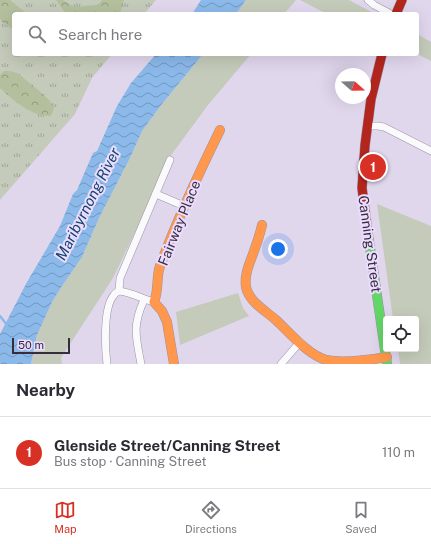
<!DOCTYPE html>
<meta charset="utf-8">
<style>
:root{--surface:#fff;--page:#f2f2f3;--text:#2b2b33;--muted:#7c7c81;--line:#e1e1e2;--accent:#d93025}
body{margin:0;font-family:"Public Sans",sans-serif;background:var(--page);color:var(--text)}
.controls{position:absolute;right:12px;bottom:12px;display:grid;overflow:hidden;border-radius:4px;box-shadow:0 4px 16px #0002}
.controls button{width:36px;height:36px;display:grid;place-items:center;padding:0;border:0;border-bottom:1px solid var(--line);background:var(--surface);color:var(--text);font:20px sans-serif}
.compass{position:absolute;left:335px;top:68px;width:36px;height:36px;border-radius:50%;background:var(--surface);box-shadow:0 4px 16px #0002;rotate:110deg}
.scale{position:absolute;left:12px;bottom:10px;width:58px;box-sizing:border-box;padding-left:4px;border:2px solid #362e3f;border-top:0;font-size:11px;line-height:14px;white-space:nowrap;color:#362e3f;-webkit-text-stroke:3px #ecdcfe;paint-order:stroke}
.you{position:absolute;left:278px;top:249px;width:14px;height:14px;margin:-10px;border:3px solid #fff;border-radius:50%;background:#1a73e8;box-shadow:0 0 0 6px #1a73e833}
.badge{display:grid;place-items:center;width:26px;height:26px;border-radius:50%;background:var(--accent);color:#fff;font-size:13px;font-weight:700}
.pin{position:absolute;translate:-50% -50%;border:2px solid #fff;box-shadow:0 1px 4px #0006}
.list{margin:0;padding:0;list-style:none}
h2{display:flex;justify-content:space-between;align-items:center;height:52px;margin:0;padding:0 16px;font-size:17px}
h2 small{font-size:13px;font-weight:400;color:var(--muted)}
.list li{display:grid;grid-template-columns:26px 1fr auto;gap:12px;align-items:center;box-sizing:border-box;height:72px;padding:0 16px;border-top:1px solid var(--line)}
.list b{display:block;font-size:15px;white-space:nowrap}
.list p{margin:0;font-size:13px;white-space:nowrap;color:var(--muted)}
.list em{font-size:13px;font-style:normal;color:var(--muted)}
.icon{flex:none;width:22px;height:22px;fill:none;stroke:currentColor;stroke-width:2;stroke-linecap:round;stroke-linejoin:round}
.map{position:relative;flex:none;width:431px;height:364px;overflow:hidden}
.search{position:absolute;background:var(--surface);box-shadow:0 4px 16px #0002;left:12px;right:12px;top:12px;height:44px;display:flex;align-items:center;gap:10px;box-sizing:border-box;padding:0 14px;border-radius:4px;color:var(--muted);font-size:15px}
.sheet{height:124px;background:var(--surface)}
nav{display:flex;justify-content:space-around;align-items:center;box-sizing:border-box;height:56px;border-top:1px solid var(--line);background:var(--surface);font-size:11px;color:var(--muted)}
nav a{display:grid;justify-items:center;gap:2px}
nav .on{color:var(--accent)}
.map>svg:first-child{display:block}
.grass{fill:url(#grass-tufts)}
.forest{fill:url(#forest-crowns)}
.park{fill:#c5cbba}
.water{fill:url(#water-waves)}
.lines{fill:none;stroke-linecap:round;stroke-linejoin:round}
.stream{stroke:#8bb9ea;stroke-width:2.5}
.street-casing{stroke:#9b93a3;stroke-width:8}
.fast-casing{stroke:#9b93a3;stroke-width:10}
.slow-casing{stroke:#9b93a3;stroke-width:10}
.jam-casing{stroke:#9b93a3;stroke-width:10}
.street{stroke:#faf9fc;stroke-width:7}
.fast{stroke:#63d668;stroke-width:9}
.slow{stroke:#ff974d;stroke-width:9}
.jam{stroke:#b3261e;stroke-width:9}
.labels{text-anchor:middle;stroke-width:4;stroke-linejoin:round;paint-order:stroke}
.street-label{font-size:14px;fill:#362e3f;stroke:#ecdcfe}
.water-label{font-size:15px;font-style:italic;fill:#11456c;stroke:#ecdcfe}
</style>
<div class="map">
<svg width="431" height="364" viewBox="0 0 431 364">
<defs>
<pattern id="grass-tufts" width="24" height="20" patternUnits="userSpaceOnUse"><rect width="24" height="20" fill="#c5cbba"/><path d="M3 7l-1-3M5 7V3M7 7l1-3M15 17l-1-3M17 17v-4M19 17l1-3" fill="none" stroke="#a1a599"/></pattern>
<pattern id="forest-crowns" width="20" height="18" patternUnits="userSpaceOnUse"><rect width="20" height="18" fill="#b3bf9d"/><path d="M2 6a3 3 0 1 1 6 0M12 15a3 3 0 1 1 6 0" fill="none" stroke="#929c81"/></pattern>
<pattern id="water-waves" width="16" height="10" patternUnits="userSpaceOnUse"><rect width="16" height="10" fill="#8bb9ea"/><path d="M0 5q4-4 8 0t8 0" fill="none" stroke="#7297bf"/></pattern>
</defs>
<rect width="100%" height="100%" fill="#e1d7ed"/>
<path class="grass" d="M0 0H156L144 14H14V54H112L92 78 75 114 0 200Z"/>
<g class="forest">
<path d="M0 0H10L27 14H14V30L2 22 0 19Z"/>
<path d="M56 0H63L74 7 98 5 102 0H124L120 14H66Z"/>
<path d="M4 71C8 71 12 71 16 73 23 77 52 100 54 107 54 110 52 113 51 116 32 117 13 100 0 88V75Z"/>
</g>
<g class="park">
<path d="M246 0H296L284 14H236Z"/>
<path d="M300 0H349L375 14H327Z"/>
<path d="M417 34 431 42V61L417 54Z"/>
<path d="M203 54H251L208 105 169 158 152 197 113 278 61 358 62 364H31L37 335 52 302 62 286 82 257 99 218 130 158 142 131 162 104Z"/>
<path d="M377 204 431 226V364H400L398 349H416V319H393Z"/>
<path d="M238 293 243 308 249 316 180 345 176 312Z"/>
</g>
<g class="water">
<path d="M201 0H246L236 14H192Z"/>
<path d="M156 54H203L162 104 142 131 130 158 99 218 82 257 62 286 52 302 37 335 31 364H0V334L1 332 27 282 60 226 73 194 77 190 93 153 97 151 117 106 131 83Z"/>
</g>
<g class="lines">
<path class="stream" d="M0 316 7 325"/>
<g class="street-casing">
<g id="street">
<path d="M368 0 374 5 391 14"/>
<path d="M367 126H378L384 127 431 151"/>
<path d="M156 194 184 206"/>
<path d="M119 291 120 278 170 160"/>
<path d="M107 364C105 348 103 307 114 295 115 293 117 292 119 291 131 292 142 299 154 302"/>
<path d="M141 364C136 337 132 326 144 300"/>
<path d="M281 364 300 342"/>
</g>
</g>
<g class="fast-casing">
<path id="fast" d="M368 234 387 364"/>
</g>
<g class="slow-casing">
<g id="slow">
<path d="M262 225C260 234 257 243 254 251 250 263 244 274 246 287 249 302 266 311 276 320 290 333 307 354 326 360 344 364 369 360 387 357"/>
<path d="M174 364 167 322 162 311 154 302C159 291 156 277 160 266 177 219 198 175 220 130"/>
</g>
</g>
<g class="jam-casing">
<g id="jam">
<path d="M396 14 402 0"/>
<path d="M368 234 362 188 365 145 371 99 382 54"/>
</g>
</g>
<use href="#street" class="street"/>
<use href="#fast" class="fast"/>
<use href="#slow" class="slow"/>
<use href="#jam" class="jam"/>
</g>
<g class="labels">
<g class="street-label">
<text transform="translate(179 223) rotate(-68)" y="5">Fairway Place</text>
<text transform="translate(370 244) rotate(82)" y="5">Canning Street</text>
</g>
<g class="water-label">
<text transform="translate(88 204) rotate(-63)" y="5">Maribyrnong River</text>
</g>
</g>
</svg>
<div class="controls">
<button><svg class="icon" aria-label="locate" viewBox="0 0 24 24"><circle cx="12" cy="12" r="6"/><path d="M12 2v4M12 18v4M2 12h4M18 12h4"/></svg></button>
</div>
<svg class="compass" viewBox="-18 -18 36 36"><path d="M0-13l5 13h-10z" fill="#e53935"/><path d="M0 13l5-13h-10z" fill="#7c7c81"/></svg>
<div class="scale">50 m</div>
<div class="you"></div>
<div class="pin badge" style="left:373px;top:167px">1</div>
<div class="search"><svg class="icon" aria-label="search" viewBox="0 0 24 24"><circle cx="10" cy="10" r="6"/><path d="M15 15l6 6"/></svg>Search here</div>
</div>
<section class="sheet">
<h2>Nearby<small></small></h2>
<ul class="list">
<li><span class="badge">1</span><div><b>Glenside Street/Canning Street</b><p>Bus stop · Canning Street</p></div><em>110 m</em></li>
</ul>
</section>
<nav>
<a class="on"><svg class="icon" aria-label="map" viewBox="0 0 24 24"><path d="M3 6l6-2 6 2 6-2v14l-6 2-6-2-6 2zM9 4v14M15 6v14"/></svg>Map</a>
<a><svg class="icon" aria-label="directions" viewBox="0 0 24 24"><path d="M12 3l9 9-9 9-9-9zM9 14v-3h6M13 9l2 2-2 2"/></svg>Directions</a>
<a><svg class="icon" aria-label="saved" viewBox="0 0 24 24"><path d="M7 4h10v16l-5-4-5 4z"/></svg>Saved</a>
</nav>
